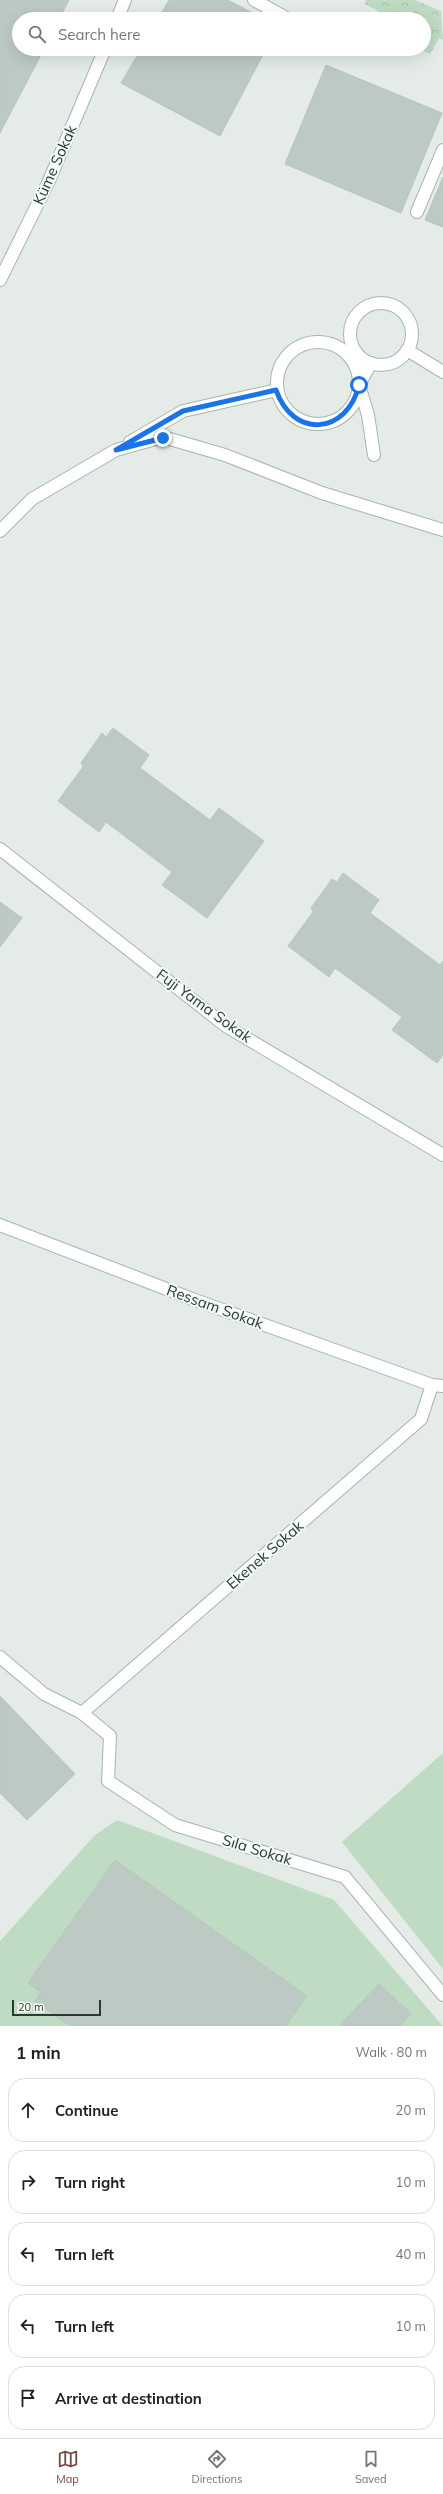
<!DOCTYPE html>
<meta charset="utf-8">
<style>
:root{--surface:#fff;--page:#f6f6f6;--text:#222;--muted:#767676;--line:#e0e0e0;--accent:#794943}
body{margin:0;font-family:Mulish,sans-serif;background:var(--page);color:var(--text)}
.scale{position:absolute;left:12px;bottom:10px;width:89px;box-sizing:border-box;padding-left:4px;border:2px solid #263c33;border-top:0;font-size:11px;line-height:14px;white-space:nowrap;color:#263c33;-webkit-text-stroke:3px #f5f9f6;paint-order:stroke}
.stop{position:absolute;width:12px;height:12px;margin:-9px;border:3px solid #1a73e8;border-radius:50%;background:#fff}
.stop.end{background:#1a73e8;border-color:#fff;box-shadow:0 1px 4px #0008}
.list{margin:0;padding:0;list-style:none}
h2{display:flex;justify-content:space-between;align-items:center;height:52px;margin:0;padding:0 16px;font-size:17px}
h2 small{font-size:13px;font-weight:400;color:var(--muted)}
.list li{display:grid;grid-template-columns:26px 1fr auto;gap:12px;align-items:center;box-sizing:border-box;height:64px;margin:0 8px 8px;padding:0 8px;border:1px solid var(--line);border-radius:16px}
.list b{display:block;font-size:15px;white-space:nowrap}
.list em{font-size:13px;font-style:normal;color:var(--muted)}
.icon{flex:none;width:22px;height:22px;fill:none;stroke:currentColor;stroke-width:2;stroke-linecap:round;stroke-linejoin:round}
.map{position:relative;flex:none;width:443px;height:2026px;overflow:hidden}
.search{position:absolute;background:var(--surface);box-shadow:0 4px 16px #0002;left:12px;right:12px;top:12px;height:44px;display:flex;align-items:center;gap:10px;box-sizing:border-box;padding:0 14px;border-radius:22px;color:var(--muted);font-size:15px}
.sheet{height:412px;background:var(--surface)}
nav{display:flex;justify-content:space-around;align-items:center;box-sizing:border-box;height:56px;border-top:1px solid var(--line);background:var(--surface);font-size:11px;color:var(--muted)}
nav a{display:grid;justify-items:center;gap:2px}
nav .on{color:var(--accent)}
.map>svg:first-child{display:block}
.green{fill:#c0dbc3}
.park{fill:url(#park-crowns)}
.building{fill:#bdcac3;stroke:#b8c5be}
.lines{fill:none;stroke-linecap:round;stroke-linejoin:round}
.lane-casing{stroke:#a8b4ae;stroke-width:14}
.street-casing{stroke:#a8b4ae;stroke-width:14}
.lane{stroke:#fff;stroke-width:12}
.street{stroke:#fff;stroke-width:12}
.route{stroke:#1a73e8;stroke-width:5}
.labels{text-anchor:middle;stroke-width:4;stroke-linejoin:round;paint-order:stroke}
.street-label{font-size:15px;fill:#263c33;stroke:#f5f9f6}
</style>
<div class="map">
<svg width="443" height="2026" viewBox="0 0 443 2026">
<defs>
<pattern id="park-crowns" width="20" height="18" patternUnits="userSpaceOnUse"><rect width="20" height="18" fill="#c0dbc3"/><path d="M2 6a3 3 0 1 1 6 0M12 15a3 3 0 1 1 6 0" fill="none" stroke="#a5bda8"/></pattern>
</defs>
<rect width="100%" height="100%" fill="#e5ece8"/>
<g class="green">
<path d="M443 1753V1969L342 1842Z"/>
<path d="M117 1820 334 1900 443 2026H0V1941L95 1835Z"/>
</g>
<path class="park" d="M366 0H415L441 11 443 40 439 38 430 54 419 49H424V19H380L378 11 365 4Z"/>
<g class="building">
<path d="M0 0H69L59 19H19V49H44L0 133Z"/>
<path d="M169 0H228L264 19H158Z"/>
<path d="M141 49H266L220 136 121 83Z"/>
<path d="M326 65 442 113 401 213 285 164Z"/>
<path d="M443 177V227L425 220Z"/>
<path d="M113 728 149 755 140 768 210 820 219 808 264 841 207 918 162 885 172 872 106 822 99 832 58 801 83 767 81 763 102 733 106 737Z"/>
<path d="M343 873 379 900 370 913 440 965 443 961V1055L437 1063 392 1030 402 1017 335 968 329 977 288 946 313 912 311 908 332 879 337 882Z"/>
<path d="M0 902 22 918 0 947Z"/>
<path d="M0 1696 75 1774 27 1820 0 1793Z"/>
<path d="M115 1860 307 1996 286 2026H70L35 2001 41 1992 28 1983Z"/>
<path d="M379 1984 411 2014 400 2026H343L341 2024Z"/>
</g>
<g class="lines">
<g class="lane-casing">
<g id="lane">
<path d="M254 0 288 19"/>
<path d="M417 212 443 150"/>
</g>
</g>
<g class="street-casing">
<g id="street">
<path d="M117 19 125 0"/>
<path d="M0 280 48 183 105 49"/>
<circle cx="381" cy="334" r="31"/>
<circle cx="318" cy="383" r="41"/>
<path d="M407 350 443 372"/>
<path d="M371 363 359 385 368 415 374 455"/>
<path d="M130 442 183 411 277 390"/>
<path d="M0 531 32 499 116 450 163 437 225 455 322 493 443 530"/>
<path d="M0 849 226 1026 443 1155"/>
<path d="M0 1225 195 1300 432 1385 443 1386"/>
<path d="M0 1657 44 1694 82 1713 110 1736 108 1781 175 1825 345 1877 443 1995"/>
<path d="M82 1713 421 1419 432 1385"/>
</g>
</g>
<use href="#lane" class="lane"/>
<use href="#street" class="street"/>
</g>
<g class="lines">
<path class="route" d="M163 438 116 450 183 411 276 390C293 439 347 435 359 385"/>
</g>
<g class="labels">
<g class="street-label">
<text transform="translate(55 165) rotate(-66)" y="5">Küme Sokak</text>
<text transform="translate(204 1006) rotate(36)" y="5">Fuji Yama Sokak</text>
<text transform="translate(215 1307) rotate(20)" y="5">Ressam Sokak</text>
<text transform="translate(265 1555) rotate(-41)" y="5">Ekenek Sokak</text>
<text transform="translate(257 1850) rotate(17)" y="5">Sıla Sokak</text>
</g>
</g>
</svg>
<div class="scale">20 m</div>
<div class="stop" style="left:359px;top:385px"></div>
<div class="stop end" style="left:163px;top:438px"></div>
<div class="search"><svg class="icon" aria-label="search" viewBox="0 0 24 24"><circle cx="10" cy="10" r="6"/><path d="M15 15l6 6"/></svg>Search here</div>
</div>
<section class="sheet">
<h2>1 min<small>Walk · 80 m</small></h2>
<ul class="list">
<li><svg class="icon" aria-label="ahead" viewBox="0 0 24 24"><path d="M12 20V5M6 11l6-6 6 6"/></svg><div><b>Continue</b></div><em>20 m</em></li>
<li><svg class="icon" aria-label="right" viewBox="0 0 24 24"><path d="M7 20v-9h11M14 6l5 5-5 5"/></svg><div><b>Turn right</b></div><em>10 m</em></li>
<li><svg class="icon" aria-label="left" viewBox="0 0 24 24"><path d="M17 20v-9H6M10 6l-5 5 5 5"/></svg><div><b>Turn left</b></div><em>40 m</em></li>
<li><svg class="icon" aria-label="left" viewBox="0 0 24 24"><path d="M17 20v-9H6M10 6l-5 5 5 5"/></svg><div><b>Turn left</b></div><em>10 m</em></li>
<li><svg class="icon" aria-label="arrive" viewBox="0 0 24 24"><path d="M6 21V4h12l-3 4 3 4H6"/></svg><div><b>Arrive at destination</b></div></li>
</ul>
</section>
<nav>
<a class="on"><svg class="icon" aria-label="map" viewBox="0 0 24 24"><path d="M3 6l6-2 6 2 6-2v14l-6 2-6-2-6 2zM9 4v14M15 6v14"/></svg>Map</a>
<a><svg class="icon" aria-label="directions" viewBox="0 0 24 24"><path d="M12 3l9 9-9 9-9-9zM9 14v-3h6M13 9l2 2-2 2"/></svg>Directions</a>
<a><svg class="icon" aria-label="saved" viewBox="0 0 24 24"><path d="M7 4h10v16l-5-4-5 4z"/></svg>Saved</a>
</nav>
